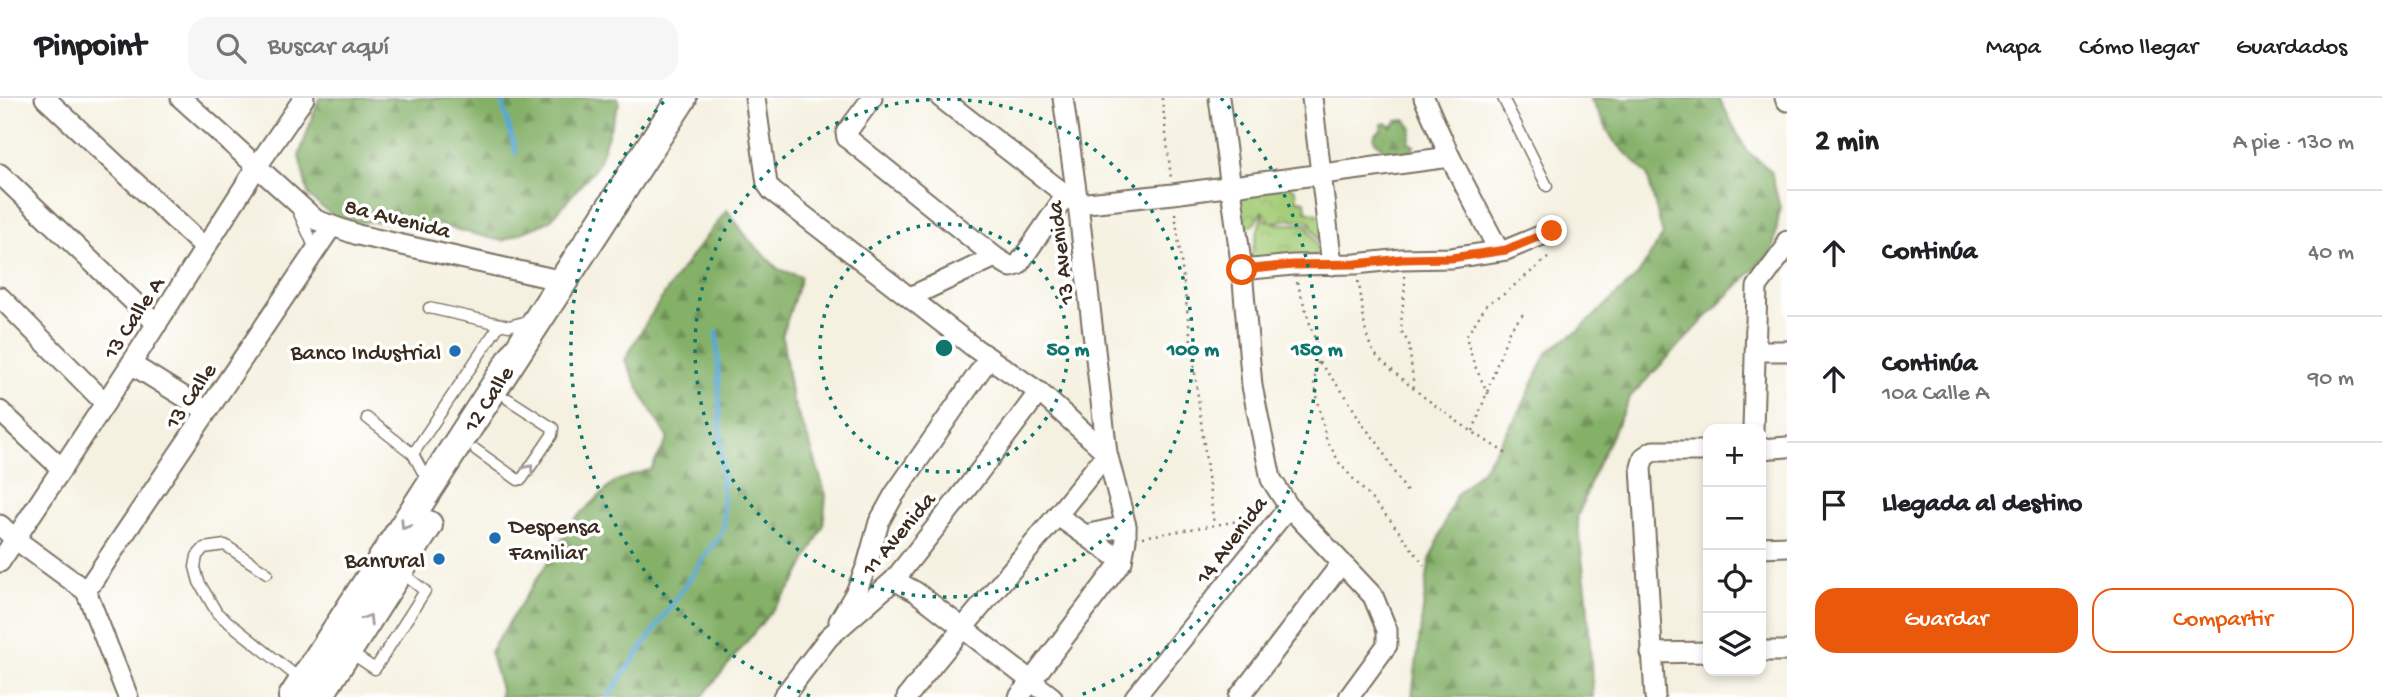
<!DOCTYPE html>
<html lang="es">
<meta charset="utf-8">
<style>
:root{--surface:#fff;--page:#f6f6f6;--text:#202124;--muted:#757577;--line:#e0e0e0;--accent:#ea580c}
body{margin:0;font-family:"Gochi Hand",sans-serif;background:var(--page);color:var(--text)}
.controls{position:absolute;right:21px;bottom:21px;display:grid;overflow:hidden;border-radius:14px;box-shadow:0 4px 10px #0003}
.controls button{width:63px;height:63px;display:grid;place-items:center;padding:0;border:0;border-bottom:2px solid var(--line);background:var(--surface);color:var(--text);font:35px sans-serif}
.stop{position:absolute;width:21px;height:21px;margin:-16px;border:5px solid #ea580c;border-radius:50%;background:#fff}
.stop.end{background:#ea580c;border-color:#fff;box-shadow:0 2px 7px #0008}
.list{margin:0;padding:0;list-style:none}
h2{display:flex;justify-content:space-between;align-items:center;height:91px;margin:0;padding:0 28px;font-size:30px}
h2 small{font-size:23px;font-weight:400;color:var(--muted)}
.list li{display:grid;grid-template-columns:46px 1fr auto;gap:21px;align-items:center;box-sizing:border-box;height:126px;padding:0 28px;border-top:2px solid var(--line)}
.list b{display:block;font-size:26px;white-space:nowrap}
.list p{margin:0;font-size:23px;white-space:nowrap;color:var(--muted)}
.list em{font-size:23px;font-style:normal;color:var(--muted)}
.actions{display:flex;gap:14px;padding:21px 28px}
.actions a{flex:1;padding:16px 0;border:2px solid var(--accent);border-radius:21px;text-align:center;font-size:24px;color:var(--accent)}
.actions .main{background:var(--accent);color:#fff}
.icon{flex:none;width:38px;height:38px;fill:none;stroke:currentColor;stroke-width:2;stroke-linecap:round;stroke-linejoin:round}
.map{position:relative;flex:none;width:1787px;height:599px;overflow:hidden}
header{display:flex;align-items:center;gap:42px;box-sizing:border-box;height:98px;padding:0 35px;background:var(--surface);border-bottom:2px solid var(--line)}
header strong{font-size:33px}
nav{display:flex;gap:38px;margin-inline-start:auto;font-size:24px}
.search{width:490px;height:63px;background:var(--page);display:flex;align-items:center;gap:18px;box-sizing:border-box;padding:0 24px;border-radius:21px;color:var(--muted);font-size:26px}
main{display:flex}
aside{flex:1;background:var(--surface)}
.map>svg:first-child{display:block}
.forest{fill:url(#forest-firs);stroke:#606d43;stroke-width:2}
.park{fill:url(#park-crowns);stroke:#707c4b;stroke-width:2}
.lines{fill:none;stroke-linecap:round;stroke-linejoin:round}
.stream{stroke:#59a8d2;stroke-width:5}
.service-casing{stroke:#7c7062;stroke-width:13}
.minor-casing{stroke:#7c7062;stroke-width:23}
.secondary-casing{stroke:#7c7062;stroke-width:32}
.path{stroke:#7c7062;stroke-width:2.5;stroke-dasharray:2 5;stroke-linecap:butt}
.service{stroke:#fff;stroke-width:10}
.minor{stroke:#fff;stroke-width:19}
.secondary{stroke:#fff;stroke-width:28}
.oneway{stroke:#a79f9a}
.route{stroke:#ea580c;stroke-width:9}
.ring{fill:none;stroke:#0f766e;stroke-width:3.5;stroke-dasharray:3.5 7}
.poi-dot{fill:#1f6fb2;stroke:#fff;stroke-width:2.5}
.labels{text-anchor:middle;stroke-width:7;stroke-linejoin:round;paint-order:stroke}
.street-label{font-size:23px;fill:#3b2a1e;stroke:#fff}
.poi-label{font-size:23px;fill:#3b2a1e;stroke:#fff;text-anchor:end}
.centre{fill:#0f766e;stroke:#fff;stroke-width:3.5}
.ring-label{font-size:21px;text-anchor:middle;font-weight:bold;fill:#0f766e;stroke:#fff;stroke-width:7;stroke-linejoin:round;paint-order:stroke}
</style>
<header>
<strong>Pinpoint</strong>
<div class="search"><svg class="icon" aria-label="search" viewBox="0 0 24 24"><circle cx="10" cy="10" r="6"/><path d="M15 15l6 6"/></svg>Buscar aquí</div>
<nav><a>Mapa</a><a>Cómo llegar</a><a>Guardados</a></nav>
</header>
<main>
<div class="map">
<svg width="1787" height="599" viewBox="0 0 1787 599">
<defs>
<pattern id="forest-firs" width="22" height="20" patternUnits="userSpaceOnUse" patternTransform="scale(1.75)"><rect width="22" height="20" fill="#84b068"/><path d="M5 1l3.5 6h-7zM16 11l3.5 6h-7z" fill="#6d8f55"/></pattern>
<pattern id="park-crowns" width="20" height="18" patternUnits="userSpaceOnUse" patternTransform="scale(1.75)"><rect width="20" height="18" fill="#a5cd78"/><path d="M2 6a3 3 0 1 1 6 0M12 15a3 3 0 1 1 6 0" fill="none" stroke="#8fb067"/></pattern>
</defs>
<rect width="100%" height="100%" fill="#fff"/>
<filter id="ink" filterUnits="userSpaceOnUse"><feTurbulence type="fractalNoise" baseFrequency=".0143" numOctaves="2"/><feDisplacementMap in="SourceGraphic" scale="14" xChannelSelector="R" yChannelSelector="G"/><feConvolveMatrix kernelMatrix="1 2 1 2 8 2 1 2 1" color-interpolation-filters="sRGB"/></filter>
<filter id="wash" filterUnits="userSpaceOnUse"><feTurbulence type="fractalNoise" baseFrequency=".00686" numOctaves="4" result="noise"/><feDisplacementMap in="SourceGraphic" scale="28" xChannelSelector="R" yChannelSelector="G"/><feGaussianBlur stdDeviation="1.57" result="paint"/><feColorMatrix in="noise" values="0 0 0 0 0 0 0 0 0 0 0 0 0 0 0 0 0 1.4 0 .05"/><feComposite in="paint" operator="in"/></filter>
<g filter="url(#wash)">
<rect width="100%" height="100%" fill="#f5f1e1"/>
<g class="forest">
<path d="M319 0H617L619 5 597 68 550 123 502 143 439 127 393 123 342 125 309 99 299 58Z"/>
<path d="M1590 0H1719L1746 52 1771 73 1780 110 1773 153 1721 204 1630 299 1594 375 1577 420 1587 499 1593 599H1412L1429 464 1456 397 1483 371 1521 311 1548 253 1579 232 1638 177 1663 137 1647 76 1613 42Z"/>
<path d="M1406 22 1412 31 1409 44 1414 47V50L1407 58 1384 66 1381 48 1374 42 1375 36 1382 31V26L1387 25 1391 29 1397 23Z"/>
<path d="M727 112 750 143 778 171 801 179 782 238 792 301 810 346 826 397 823 429 795 484 702 599H500L501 591 490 554 576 420 616 383 651 371 668 341 645 302 625 262C653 208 689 160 727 112Z"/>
</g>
<path class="park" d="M1289 87 1296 92 1297 102 1305 103 1306 113 1321 117 1326 155 1309 123 1291 121 1273 124 1278 126H1307L1322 157 1249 166 1262 117 1265 122 1270 123 1262 113 1254 126 1244 131 1225 113 1222 100 1225 96 1247 94 1250 98 1254 94Z"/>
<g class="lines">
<g class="stream">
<path d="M501 0 516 55"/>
<path d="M608 599 724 431 717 234"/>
</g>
</g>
</g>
<g filter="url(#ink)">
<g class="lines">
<g class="service-casing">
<g id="service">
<path d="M1503 0 1547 88"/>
<path d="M298 113 316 153"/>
<path d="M429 210 509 228 528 223"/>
<path d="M367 320 413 356 428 384"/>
<path d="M476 352 518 382 522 381 552 337 553 330 508 301"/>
<path d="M413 356 500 226"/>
<path d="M267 475 225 447 204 450 197 458 195 469 199 484 217 515 300 581"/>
<path d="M348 553 375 571 425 493 401 474"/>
</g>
</g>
<g class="minor-casing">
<g id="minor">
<path d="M45 0 205 150"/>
<path d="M181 0 316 122 358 137 563 183"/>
<path d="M755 0 767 86 772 93 976 251 1039 294 1107 355C1043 438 972 516 907 599"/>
<path d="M872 0 846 35 847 40 995 159 1011 169 1018 167 1066 97 1078 106 1173 96 1450 59"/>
<path d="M941 0 1066 97"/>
<path d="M1219 0 1242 172 1252 288 1271 381 1289 409 1373 498 1387 532V547L1349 599"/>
<path d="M1312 0 1332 167"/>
<path d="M1424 0 1450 59 1499 153"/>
<path d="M1785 0 1787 3"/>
<path d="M0 76 157 226"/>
<path d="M1242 172 1293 167 1356 166 1402 161 1451 160 1506 152 1552 133"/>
<path d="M0 199 105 305"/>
<path d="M910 199 995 159"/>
<path d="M1756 253H1787"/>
<path d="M131 266 207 313"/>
<path d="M0 313 62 371"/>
<path d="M1753 331 1757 189 1787 148V143"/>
<path d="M1761 351 1787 349"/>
<path d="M1058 418 1122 463"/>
<path d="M0 427 15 441 86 493 128 599"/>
<path d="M1085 437 1126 428"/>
<path d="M1761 449 1787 448"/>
<path d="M0 464 131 266 258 67 304 0"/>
<path d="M894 482 916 494 1052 599"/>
<path d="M86 493 332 128"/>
<path d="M839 523 856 494 867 467 879 424 894 397 989 260"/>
<path d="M1761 553H1787"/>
<path d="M1651 555 1708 554"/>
<path d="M783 599 829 539 894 482 970 386 1039 294"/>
<path d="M1019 599 1122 463 1126 441V428L1107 355 1078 106 1063 0"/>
<path d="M1135 599 1289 409"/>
<path d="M1239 599 1341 466"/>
<path d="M1655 599 1641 369 1644 359 1653 353H1708"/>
</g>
</g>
<g class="secondary-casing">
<g id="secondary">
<path d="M293 599 682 0"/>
<path d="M318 599 428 427"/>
</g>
</g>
<g class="path">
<path d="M1162 0 1171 80"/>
<path d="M1175 115 1214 427"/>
<path d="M1404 178 1405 188 1401 225 1402 234 1409 246 1414 291"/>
<path d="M1358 183C1364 206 1361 229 1372 251 1376 260 1387 267 1394 274 1429 305 1467 331 1507 356"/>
<path d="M1297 184 1316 245 1318 263 1345 297 1363 327 1380 348 1392 371 1407 394"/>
<path d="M1318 264 1314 284 1326 340 1340 366 1391 423 1424 467"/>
<path d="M1488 296 1474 266 1466 239 1487 206 1504 196 1549 159"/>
<path d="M1473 333 1509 233 1524 215"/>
<path d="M1143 439 1257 420"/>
</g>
<use href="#service" class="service"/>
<use href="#minor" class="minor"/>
<use href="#secondary" class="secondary"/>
</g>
<defs><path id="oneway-chevron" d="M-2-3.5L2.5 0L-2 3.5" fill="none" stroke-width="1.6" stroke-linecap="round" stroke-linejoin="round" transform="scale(1.75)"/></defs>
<g class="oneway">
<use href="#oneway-chevron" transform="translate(529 371) rotate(-55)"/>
<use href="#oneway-chevron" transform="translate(405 427) rotate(123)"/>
<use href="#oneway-chevron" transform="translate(368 521) rotate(-58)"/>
</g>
</g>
<g class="lines" filter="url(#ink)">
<path class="route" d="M1242 172 1293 167 1356 166 1402 161 1451 160 1506 152 1552 133"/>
</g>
<g class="ring">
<circle cx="944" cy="250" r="124"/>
<circle cx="944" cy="250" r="249"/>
<path d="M810 598A373 373 0 0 1 667 0M1221 0A373 373 0 0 1 1078 598"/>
</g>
<g class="poi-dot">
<circle cx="455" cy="253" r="7"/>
<circle cx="495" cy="440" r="7"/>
<circle cx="439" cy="461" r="7"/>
</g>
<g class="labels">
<g class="street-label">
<text transform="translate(398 119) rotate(14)" y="8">8a Avenida</text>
<text transform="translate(1059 155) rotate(-97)" y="8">13 Avenida</text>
<text transform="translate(132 219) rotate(-57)" y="8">13 Calle A</text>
<text transform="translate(189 297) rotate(-56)" y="8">13 Calle</text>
<text transform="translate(487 300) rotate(-57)" y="8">12 Calle</text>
<text transform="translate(897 435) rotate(-50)" y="8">11 Avenida</text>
<text transform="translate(1230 441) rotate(-53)" y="8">14 Avenida</text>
</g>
<g class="poi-label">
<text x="441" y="261">Banco Industrial</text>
<text x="509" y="435" text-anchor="start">Despensa<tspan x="509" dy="26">Familiar</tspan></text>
<text x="425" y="469">Banrural</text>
</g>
</g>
<circle cx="944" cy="250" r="10" class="centre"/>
<g class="ring-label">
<text x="1068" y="257">50 m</text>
<text x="1193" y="257">100 m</text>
<text x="1317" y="257">150 m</text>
</g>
</svg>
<div class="controls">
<button>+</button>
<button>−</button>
<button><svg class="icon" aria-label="locate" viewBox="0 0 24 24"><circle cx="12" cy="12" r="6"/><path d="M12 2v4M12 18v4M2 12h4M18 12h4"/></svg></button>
<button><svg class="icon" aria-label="layers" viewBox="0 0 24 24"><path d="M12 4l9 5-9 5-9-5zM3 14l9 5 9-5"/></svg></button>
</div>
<div class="stop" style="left:1242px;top:172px"></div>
<div class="stop end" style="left:1552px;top:133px"></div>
</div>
<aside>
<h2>2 min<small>A pie · 130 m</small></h2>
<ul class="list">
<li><svg class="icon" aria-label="ahead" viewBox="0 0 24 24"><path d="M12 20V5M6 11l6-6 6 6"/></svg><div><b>Continúa</b></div><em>40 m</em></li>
<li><svg class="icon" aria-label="ahead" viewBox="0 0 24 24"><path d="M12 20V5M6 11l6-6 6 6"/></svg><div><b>Continúa</b><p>10a Calle A</p></div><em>90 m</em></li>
<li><svg class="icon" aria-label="arrive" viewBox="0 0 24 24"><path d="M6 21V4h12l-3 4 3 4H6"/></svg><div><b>Llegada al destino</b></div></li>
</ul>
<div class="actions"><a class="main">Guardar</a><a>Compartir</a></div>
</aside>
</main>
